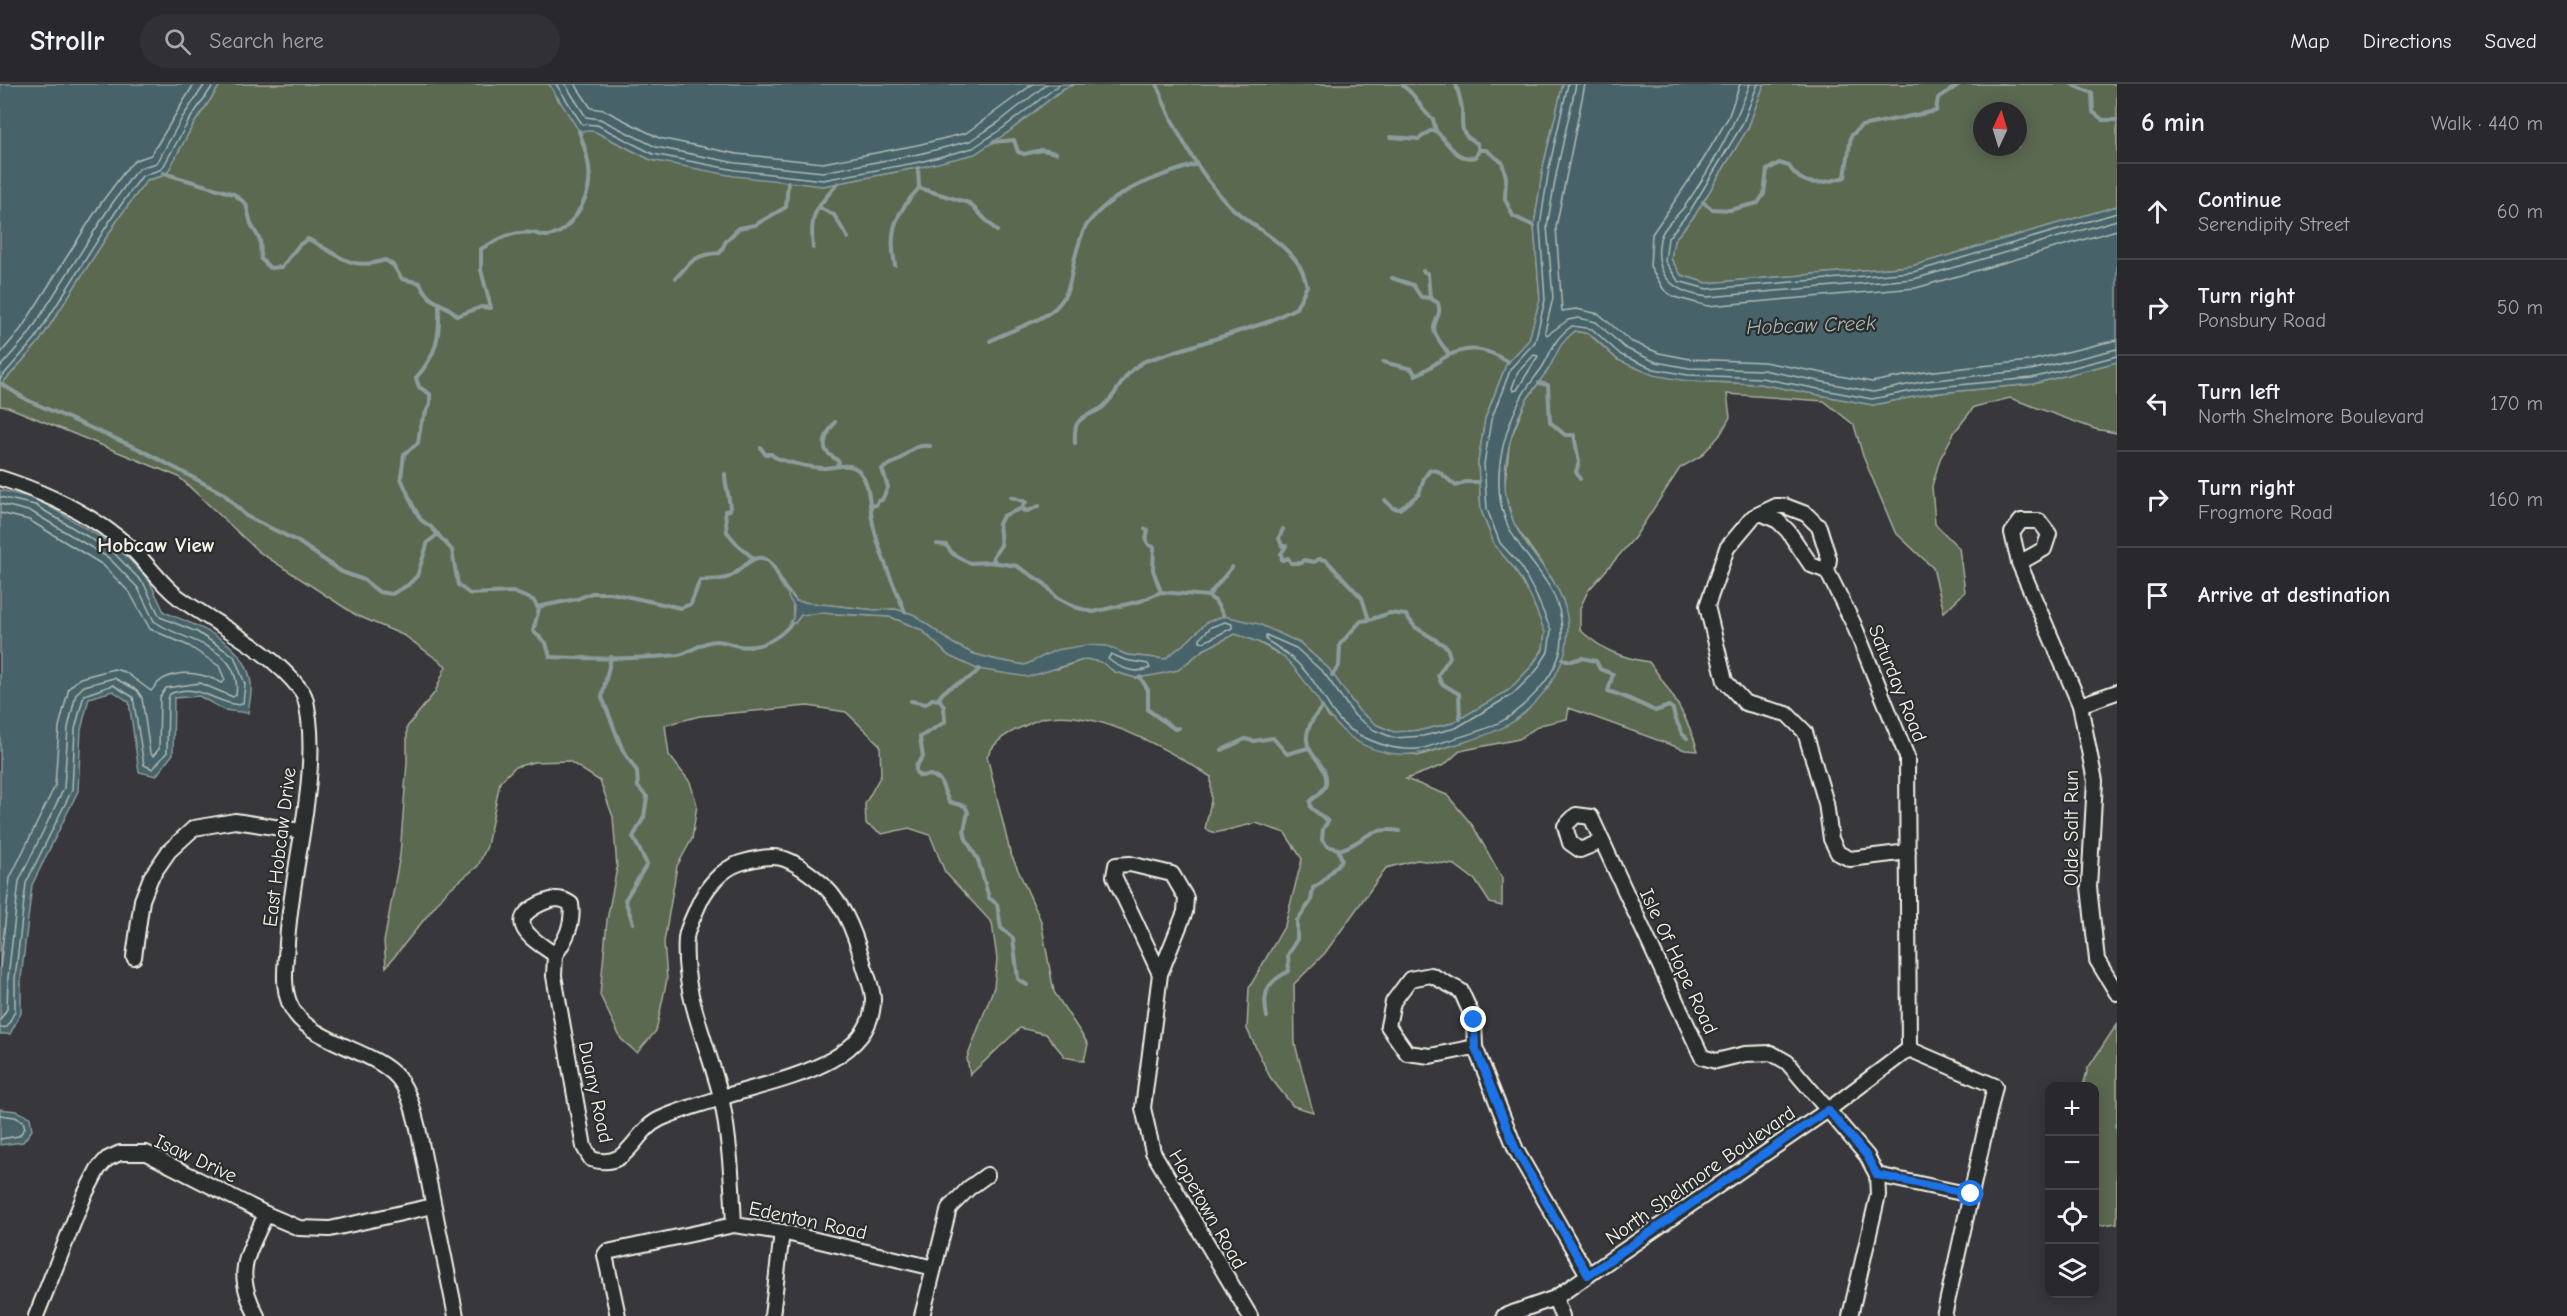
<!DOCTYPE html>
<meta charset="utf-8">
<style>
:root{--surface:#29292d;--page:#313135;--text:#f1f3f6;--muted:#a5a6aa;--line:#454549}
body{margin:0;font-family:"Comic Neue",sans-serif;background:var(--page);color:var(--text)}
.controls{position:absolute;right:18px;bottom:18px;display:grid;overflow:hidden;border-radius:12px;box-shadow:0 3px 15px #0003}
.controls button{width:54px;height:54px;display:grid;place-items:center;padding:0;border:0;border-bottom:2px solid var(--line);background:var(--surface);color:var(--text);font:30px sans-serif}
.compass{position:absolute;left:1973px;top:18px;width:54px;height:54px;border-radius:50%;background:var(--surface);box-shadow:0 3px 15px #0003;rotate:4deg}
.stop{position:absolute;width:18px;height:18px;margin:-14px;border:4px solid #1a73e8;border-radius:50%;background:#fff}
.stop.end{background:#1a73e8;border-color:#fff;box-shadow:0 2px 6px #0008}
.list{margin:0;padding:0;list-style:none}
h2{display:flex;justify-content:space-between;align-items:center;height:78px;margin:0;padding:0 24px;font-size:26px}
h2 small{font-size:20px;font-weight:400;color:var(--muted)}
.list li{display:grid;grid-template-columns:39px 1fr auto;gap:18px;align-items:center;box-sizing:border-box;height:96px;padding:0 24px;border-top:2px solid var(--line)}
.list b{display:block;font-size:22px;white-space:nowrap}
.list p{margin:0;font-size:20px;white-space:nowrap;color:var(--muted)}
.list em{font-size:20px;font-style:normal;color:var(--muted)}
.icon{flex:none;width:33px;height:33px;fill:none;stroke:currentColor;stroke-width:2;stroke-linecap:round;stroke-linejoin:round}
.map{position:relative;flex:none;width:2117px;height:1232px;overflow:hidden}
header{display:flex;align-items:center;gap:36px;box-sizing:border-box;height:84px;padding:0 30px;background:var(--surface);border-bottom:2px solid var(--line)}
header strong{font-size:28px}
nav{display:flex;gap:33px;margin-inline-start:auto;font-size:21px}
.search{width:420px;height:54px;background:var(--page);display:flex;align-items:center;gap:15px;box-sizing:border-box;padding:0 21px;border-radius:33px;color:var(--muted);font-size:22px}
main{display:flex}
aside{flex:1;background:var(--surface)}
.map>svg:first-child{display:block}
.green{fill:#5c6951;stroke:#a8ad9c;stroke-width:1.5;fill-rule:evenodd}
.water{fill:#466469;stroke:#8c9c9c;stroke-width:1.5}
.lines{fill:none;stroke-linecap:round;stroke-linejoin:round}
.shore{stroke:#aeb9b5;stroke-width:1.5}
.stream{stroke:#8c9c9c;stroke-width:4}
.minor-casing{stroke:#f4f1e8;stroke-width:18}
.minor{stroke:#2a2d2e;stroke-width:14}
.route{stroke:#1a73e8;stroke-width:8}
.labels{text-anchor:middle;stroke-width:4.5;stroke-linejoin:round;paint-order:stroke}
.street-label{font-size:20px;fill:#f4f1e8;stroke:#2a2d2e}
.water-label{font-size:21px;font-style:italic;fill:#aeb9b5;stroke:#2a2d2e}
.neighbourhood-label{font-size:21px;font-weight:bold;fill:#f4f1e8;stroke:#2a2d2e}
</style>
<header>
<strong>Strollr</strong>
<div class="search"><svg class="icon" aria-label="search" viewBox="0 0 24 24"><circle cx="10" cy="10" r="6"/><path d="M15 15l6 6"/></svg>Search here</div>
<nav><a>Map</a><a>Directions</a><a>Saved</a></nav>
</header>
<main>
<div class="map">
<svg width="2117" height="1232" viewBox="0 0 2117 1232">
<rect width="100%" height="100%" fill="#37373c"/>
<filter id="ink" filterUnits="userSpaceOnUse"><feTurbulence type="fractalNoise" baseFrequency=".0167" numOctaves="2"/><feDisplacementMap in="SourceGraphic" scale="12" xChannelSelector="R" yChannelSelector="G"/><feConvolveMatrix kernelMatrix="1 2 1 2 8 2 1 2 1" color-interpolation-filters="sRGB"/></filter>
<g filter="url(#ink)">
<g class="green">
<path d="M221 0H549L559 17 594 47 651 76 823 102 921 83 1007 49 1064 4 1076 0H1563L1543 83 1534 142 1540 215 1529 256 1506 281 1485 335 1478 379 1481 426 1495 462 1514 484 1531 513 1545 548 1543 565 1531 583 1509 606 1453 639 1422 646 1394 648 1377 641 1359 627 1329 585 1300 559 1208 538 1189 556 1165 575 1127 571 1106 562 1025 581 997 576 974 570 954 560 912 530 895 525 875 526 802 518 796 517 793 512V529L795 539 801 531 821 529 891 533 922 546 949 572 1057 585 1086 575 1102 578 1115 588 1136 594 1178 586 1203 566 1235 550 1251 554 1286 574 1310 602 1329 634 1417 672 1467 657 1512 638 1548 604 1563 516 1552 495 1514 440 1504 406 1510 356 1526 317 1548 285 1562 258 1575 247 1589 250 1618 276 1687 297 1760 300 1873 321 1928 310 2033 300 2117 278V349L2095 345 2010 314 1974 323 1954 349 1940 375 1932 402 1935 440 1959 464 1965 508 1944 528 1933 484 1895 448 1863 372 1854 341 1824 317 1727 310 1730 333 1720 351 1701 372 1680 384 1635 453 1588 507 1580 524V546C1604 567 1619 573 1649 578 1670 606 1688 633 1698 667L1685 666 1569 624 1567 635 1540 641 1519 655 1460 667 1444 681 1406 695 1447 711 1473 742 1502 794V822L1490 819 1475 796 1455 781 1417 776 1386 784 1325 869 1294 900 1295 960 1313 1028 1293 1022 1270 993 1247 945 1249 904 1285 841 1302 775 1285 749 1256 739 1215 749 1205 745 1211 717V693C1169 666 1095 623 1043 634 1036 636 1029 640 1022 643 1006 650 996 656 987 672L1010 768 1041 837 1054 908 1088 960 1084 977 1065 973 1046 950 1020 944 970 991 967 974 994 903 997 875 992 839 945 788 930 751 909 744 882 750 866 740 865 720 881 691 880 661 846 628 808 622 700 632 665 641 669 671 690 698 697 721 692 755 677 782 664 858 667 895 656 947 637 969 621 955 600 911 607 836 617 784 613 733 600 697 569 677 534 678 515 683 500 698 487 762 478 782 447 807 386 883 384 858 400 771 407 678V643L435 608 446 582 405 552 356 531 259 468 179 393 8 323 0 322V302L39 258 120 132 147 96 166 91 193 41Z"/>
<path d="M1764 0H2117V122L1912 182 1707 199 1681 191 1671 175 1674 156 1695 131 1748 44ZM1982 27H2018V63H1982Z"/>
<path d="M2117 940V1139L2095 1142 2094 1002H2083L2088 984Z"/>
</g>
<g class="water">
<path d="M0 0H221L193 41 166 91 147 96 120 132 39 258 0 302Z"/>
<path d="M549 0H1076L1064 4 1007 49 975 70 921 83 823 102 734 92 651 76 594 47H579Z"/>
<path d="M1563 0H1764L1748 44 1695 131 1674 156 1671 175 1681 191 1707 199 1912 182 2117 122V278L2033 300 1928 310 1873 321 1760 300 1687 297 1653 291 1618 276 1590 250 1575 247C1557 261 1558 270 1547 287 1540 297 1532 307 1526 317 1507 353 1496 401 1514 439 1529 473 1562 495 1567 533 1573 576 1547 612 1514 637 1498 648 1469 657 1450 662 1429 668 1411 673 1388 669 1331 658 1323 613 1288 577 1275 564 1252 555 1235 550L1203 566 1178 586 1155 591 1136 594 1115 588 1101 578 1086 575 1028 593 977 585 949 572 922 546 891 533 821 529 801 531 795 539 790 538 793 535 794 522 788 513 789 509 796 517 802 518 875 526 895 525 913 530 954 560 974 570 997 576 1025 581 1056 566 1087 561 1107 562 1127 571 1165 575 1189 556 1207 538 1224 532 1259 540 1300 559 1329 585 1359 627 1377 641 1394 648 1422 646 1453 639 1509 606 1531 583 1543 566 1545 548 1531 513 1514 484 1495 462 1481 426 1478 379 1485 335 1506 281 1529 256 1540 215 1534 142 1543 83Z"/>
<path d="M0 406 37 415 117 463 149 496 164 528C198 542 247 558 251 600 252 609 249 620 248 629L224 626 199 612 174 614 173 670 156 692 139 688 129 618 113 607 89 614 81 646 78 707 32 801 21 895V929L10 950H0Z"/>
<path d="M0 1025 16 1027 30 1033 32 1046 23 1058 0 1061Z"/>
</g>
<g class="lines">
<g class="shore">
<path d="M556 0 582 40 597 41 653 70 735 86 823 96 920 78 973 64 1003 44 1060 0"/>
<path d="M565 0 586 33 600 35 656 63 736 79 823 88 919 70 970 57 999 38 1047 0"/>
<path d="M575 0 591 24 604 26 659 54 737 70 823 79 917 61 966 49 1033 0"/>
<path d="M1568 0 1549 84 1540 142 1545 216 1535 258 1511 284 1491 336 1484 380 1487 425 1500 459 1520 481 1536 511 1551 546 1548 568 1536 587 1513 610 1456 644 1423 652 1394 654 1374 646 1355 632 1324 589 1296 564 1266 551V556C1286 568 1299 578 1313 597 1327 615 1334 638 1356 649 1373 659 1397 667 1417 665 1425 665 1435 660 1443 658 1463 652 1494 644 1510 632 1534 614 1561 586 1562 555 1564 499 1529 485 1508 442 1490 402 1501 354 1520 316 1526 303 1536 293 1543 282 1554 263 1553 256 1572 242L1592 245 1621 271 1654 285 1688 291 1761 294 1872 315 1927 304 2032 294 2117 272"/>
<path d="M1576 0 1557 86 1547 142 1553 214 1545 247 1547 251 1568 236 1578 234 1596 238 1625 264 1656 278 1689 284 1763 286 1873 308 1926 297 2031 286 2117 265"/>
<path d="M1585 0 1556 143 1562 227 1576 225 1599 230 1630 257 1659 269 1690 275 1764 278 1872 298 1925 288 2029 277 2117 256"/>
<path d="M1740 0 1728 34 1703 76 1652 150 1650 182 1664 206 1674 213 1708 222 1916 204 2117 146"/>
<path d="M1750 0C1734 43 1711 84 1685 122 1677 132 1663 143 1660 155 1653 191 1673 209 1708 213L1914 195 2117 136"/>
<path d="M1758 0 1742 41 1690 127 1668 154 1665 177 1678 197 1707 205 1913 188 2117 129"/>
<path d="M0 270 21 245 101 119 128 83 136 76 151 71 194 0"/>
<path d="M1534 271 1538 272 1517 306 1513 307 1512 304 1518 288Z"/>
<path d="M0 283 29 250 109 124 135 88 142 83 157 79 182 34 205 0"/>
<path d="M0 295 35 255 115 129 142 92 162 85 188 38 214 0"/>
<path d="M0 413 35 421 113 468 144 500 160 533 197 548 234 572 245 600 243 619 240 621C213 619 199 598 170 610L168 615 167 668 153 685 144 681 133 613 113 601 84 611 75 645 72 706 26 799 15 895V927L7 943 0 944"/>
<path d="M0 420 32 428 109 474 138 504 154 537C182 558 243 561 236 611L233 613 200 599 166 604 160 613 159 665 153 672 150 669 142 614 137 606 114 594 84 602 76 610 68 644 64 704 19 797 8 894 7 925 0 936"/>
<path d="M0 429 29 436 103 481 130 509 150 545 189 562 219 582 225 596 222 599C205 590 183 585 165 594 158 597 155 603 151 607L125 588 114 585 80 594 69 604 59 643 55 702 10 794 0 884"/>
<path d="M1225 538 1232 540V544L1204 558 1200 557V554L1211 543Z"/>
<path d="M1111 570 1125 576 1148 580 1150 584C1136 591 1119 584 1108 575Z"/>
<path d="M0 1031 15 1033 23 1037 25 1044 19 1052 0 1055"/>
</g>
<g class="stream">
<path d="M1456 0C1458 8 1461 17 1462 25 1463 42 1458 50 1477 59L1479 66H1486L1502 78 1506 93 1505 115 1513 132 1534 142"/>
<path d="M2071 0 2092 9 2093 28 2103 36H2117"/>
<path d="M1403 2C1420 13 1418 25 1433 35L1436 47"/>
<path d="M1390 53 1419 55 1430 47H1436C1449 59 1456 78 1476 73L1479 66"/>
<path d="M993 58 1014 56 1018 68 1024 70 1042 66 1056 69"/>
<path d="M918 84 919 104 969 119 997 147"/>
<path d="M163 89 234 110 246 120 251 140 260 156 261 175 270 184 282 183 299 161 308 155C339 170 349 188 385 176L393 181 402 195 420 199C431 224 446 217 457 232L481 223 491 224 481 186V165C499 155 513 146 534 149 538 150 543 152 547 152 560 151 566 144 573 135 597 103 591 82 579 47"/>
<path d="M1703 118 1712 125 1730 126 1758 119 1764 110 1767 86 1779 79 1789 82C1803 105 1822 100 1845 93L1851 52 1861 42 1936 27 1938 14 1960 0"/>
<path d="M818 123 834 131 848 154"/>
<path d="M813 164C809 129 816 125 838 99"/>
<path d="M895 181C888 146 896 129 919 104"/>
<path d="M1423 187 1428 190 1430 214"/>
<path d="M676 194C691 177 696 170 720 169L726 157 739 144 755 141 786 123 788 98"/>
<path d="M1392 194 1413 201 1421 213 1430 214 1438 219C1442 232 1435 233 1434 244 1434 253 1445 263 1449 271"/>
<path d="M439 222C440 253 437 270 416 294L419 303 430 310V320L421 339 418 359 404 370 401 394 413 422 421 436 431 443 452 466 458 501 470 510 513 508 533 516 539 525 533 547 546 559 550 573C589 575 639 575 678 571 691 569 702 557 716 557 724 557 732 561 739 562 760 565 778 555 791 540"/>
<path d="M990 257C1009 246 1047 236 1059 220 1071 207 1071 188 1075 173 1078 163 1081 150 1086 142 1111 107 1157 92 1197 80"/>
<path d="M1383 278 1412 285 1415 291C1428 287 1437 277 1449 271 1472 261 1488 265 1508 278"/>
<path d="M0 299 27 316 139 365 224 410 246 432 297 457 342 488 364 496 379 508 392 510 408 501 417 492 428 458 438 450"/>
<path d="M1539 299 1548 301 1550 338 1565 351H1574L1579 378 1576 388 1580 395"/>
<path d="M835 338C830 345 820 359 827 368 830 372 836 374 839 378L837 381"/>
<path d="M1075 359C1075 354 1074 345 1077 340 1081 331 1097 329 1104 322 1122 305 1121 290 1145 277L1268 238 1296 224 1307 202C1305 195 1303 187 1299 181 1282 155 1251 143 1229 121 1200 92 1170 39 1157 0"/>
<path d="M761 364 765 370H771C776 377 813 384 824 384 834 384 850 377 859 387 871 401 869 423 873 440 880 471 893 499 905 528"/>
<path d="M725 390C725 403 730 413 730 426L725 427 727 448 738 461 754 475"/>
<path d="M1011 413 1026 418 1023 421 1024 427"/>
<path d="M1385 416 1393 424 1400 425 1419 410 1424 394 1430 386 1438 387 1456 402 1465 398H1479"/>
<path d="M870 422 876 421 878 417 882 416 888 403 882 385C888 381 894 379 899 376 910 367 915 360 930 362"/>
<path d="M1145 445 1148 446 1146 456 1149 461 1154 463 1153 486 1161 508"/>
<path d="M1283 445 1279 454 1282 462H1286L1281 470 1282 476 1288 474 1291 479H1302L1304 476 1314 478 1319 475 1326 476 1362 514 1369 536 1361 537 1340 560 1339 582 1332 591"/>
<path d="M937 460 946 461 953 470 969 479 992 478 1017 482 1045 500 1056 513 1075 523 1093 528 1141 517 1161 508 1208 512 1215 517 1224 532"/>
<path d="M995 479 993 473 1001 461 999 440 1003 432 1020 425 1028 427 1039 422"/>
<path d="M1208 512 1232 483"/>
<path d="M537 523 577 515 592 509H611L681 524 691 520 700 496C709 495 721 497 729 493 741 488 758 461 772 481 779 490 780 501 789 509"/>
<path d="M1369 536 1390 529 1406 531 1415 543 1447 563 1450 573 1438 591 1441 599 1459 610 1460 635"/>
<path d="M611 573 602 613 623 667 637 687 638 703 647 713 644 733 633 753 647 780 625 816 633 839"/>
<path d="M1563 575 1571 577 1582 574 1596 577 1600 585 1613 590 1608 607C1625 612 1639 619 1655 627L1669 622 1673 625C1674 635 1679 640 1682 650L1687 654"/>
<path d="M979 585C970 599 947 599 939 614L944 623 945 638 920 653 923 673 916 682V688L920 692 931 691 940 696 949 718 965 722 968 728 964 746 966 755 978 776 989 814 997 820 1001 844 1013 854 1018 895 1027 901"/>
<path d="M1140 593 1148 606V626L1175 645 1179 644"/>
<path d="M911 617 926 620 932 615 940 616"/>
<path d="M1222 666 1245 655 1253 657 1273 654 1287 670 1308 664"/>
<path d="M1339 766C1367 758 1365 742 1400 747"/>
<path d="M1267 933C1262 908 1267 898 1289 887L1288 871 1297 855V837L1311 817 1313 804 1321 799 1342 776 1338 765 1327 762 1322 756 1323 745 1328 737 1311 724 1310 718C1314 713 1325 707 1326 700 1330 672 1284 668 1322 623"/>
<path d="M2116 1042 2117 1038"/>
</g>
<g class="minor-casing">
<g id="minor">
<path d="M0 394C47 409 94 432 131 464 147 479 160 499 178 513 219 543 268 564 300 605 307 612 307 625 309 635 317 704 291 788 287 859 286 878 282 899 289 918 304 959 372 963 398 994 410 1009 413 1026 418 1044L456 1232"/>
<path d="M1763 430 1778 437 1788 447 1811 481 1827 487"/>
<path d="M2019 479 2044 465 2049 450 2039 437H2021L2012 449 2019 479 2080 621 2095 697 2089 803 2097 876 2117 909"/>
<path d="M2080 621 2117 608"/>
<path d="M1602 757 1580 766 1570 759 1565 742 1576 731 1591 733 1702 973 1716 977 1745 970 1771 969 1787 978 1867 1072 1877 1091 1878 1111 1850 1232"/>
<path d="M1908 768 1850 775 1838 769 1831 755 1826 719 1805 648 1787 630 1745 619 1725 597 1707 522 1727 464 1753 433 1776 422H1785L1806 430 1819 443 1829 475 1827 487 1854 541 1907 673 1909 965"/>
<path d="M555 871C566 855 574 840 571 820 566 817 563 815 557 815 546 816 518 827 523 842 527 854 545 863 555 871L554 892 584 1063 591 1075C630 1087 632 1048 660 1035 677 1027 696 1022 714 1016 763 998 874 985 873 915 873 904 866 890 863 878 854 846 842 814 814 793 786 771 775 768 740 779 721 785 705 805 698 822 694 832 687 844 686 854 682 910 708 960 721 1013 730 1055 732 1098 734 1141"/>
<path d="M134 873 142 816 151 793 169 767 194 744 235 737 301 747"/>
<path d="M1160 890 1114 792 1116 781 1130 780 1172 790 1186 814 1185 828 1160 890 1143 1024 1153 1068 1250 1232"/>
<path d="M1475 963 1430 972 1407 969 1388 942 1393 918 1410 895 1431 891 1461 907 1474 936 1475 963 1516 1066 1588 1191"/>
<path d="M1909 965 1995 1002 1944 1232"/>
<path d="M1877 1091 1971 1111"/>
<path d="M1555 1214 1562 1232"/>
<path d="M36 1232 84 1112 98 1085 107 1075 120 1069H146L266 1130 299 1144 330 1145 433 1122"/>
<path d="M257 1232C233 1187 247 1173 266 1130"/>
<path d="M618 1232 605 1171 607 1168 734 1141 782 1148 934 1184"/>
<path d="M772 1232 782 1148"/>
<path d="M922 1232 949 1124 969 1104 987 1091"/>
<path d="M1504 1232 1555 1214 1828 1026 1909 965"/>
</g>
</g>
<use href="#minor" class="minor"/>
</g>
</g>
<g class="lines" filter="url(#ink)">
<path class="route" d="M1474 936 1475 963 1516 1066 1588 1191 1828 1026 1867 1072 1877 1091 1971 1110"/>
</g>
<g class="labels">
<g class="street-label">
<text transform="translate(1898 599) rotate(68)" y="7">Saturday Road</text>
<text transform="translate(2071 744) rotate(-90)" y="7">Olde Salt Run</text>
<text transform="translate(279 763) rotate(-83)" y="7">East Hobcaw Drive</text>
<text transform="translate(1679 877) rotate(65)" y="7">Isle Of Hope Road</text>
<text transform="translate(596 1008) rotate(78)" y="7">Duany Road</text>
<text transform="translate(196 1074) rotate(25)" y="7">Isaw Drive</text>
<text transform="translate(1700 1091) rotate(-35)" y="7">North Shelmore Boulevard</text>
<text transform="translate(1208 1125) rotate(60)" y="7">Hopetown Road</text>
<text transform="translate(808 1136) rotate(12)" y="7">Edenton Road</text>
</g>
<g class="water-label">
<text transform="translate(1811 241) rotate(-2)" y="7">Hobcaw Creek</text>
</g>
<g class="neighbourhood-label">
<text x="156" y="468">Hobcaw View</text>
</g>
</g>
</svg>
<div class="controls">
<button>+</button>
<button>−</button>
<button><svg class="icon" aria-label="locate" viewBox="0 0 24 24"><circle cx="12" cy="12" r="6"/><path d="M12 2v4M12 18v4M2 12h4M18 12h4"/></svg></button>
<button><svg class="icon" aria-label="layers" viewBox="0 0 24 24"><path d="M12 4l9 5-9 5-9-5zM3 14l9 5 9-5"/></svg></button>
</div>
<svg class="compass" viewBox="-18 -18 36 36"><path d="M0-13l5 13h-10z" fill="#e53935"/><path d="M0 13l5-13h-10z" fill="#a5a6aa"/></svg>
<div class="stop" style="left:1971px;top:1110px"></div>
<div class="stop end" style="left:1474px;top:936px"></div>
</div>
<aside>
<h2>6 min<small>Walk · 440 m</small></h2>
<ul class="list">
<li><svg class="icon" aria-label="ahead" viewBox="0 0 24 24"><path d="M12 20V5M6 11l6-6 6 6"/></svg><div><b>Continue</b><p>Serendipity Street</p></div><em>60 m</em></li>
<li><svg class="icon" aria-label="right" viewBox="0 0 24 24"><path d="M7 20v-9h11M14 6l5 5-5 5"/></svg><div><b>Turn right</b><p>Ponsbury Road</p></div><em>50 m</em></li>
<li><svg class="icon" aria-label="left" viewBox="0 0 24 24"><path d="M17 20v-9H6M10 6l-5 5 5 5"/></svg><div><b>Turn left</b><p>North Shelmore Boulevard</p></div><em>170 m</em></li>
<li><svg class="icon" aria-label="right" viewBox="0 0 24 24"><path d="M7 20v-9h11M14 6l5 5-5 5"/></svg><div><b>Turn right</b><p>Frogmore Road</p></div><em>160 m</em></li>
<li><svg class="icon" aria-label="arrive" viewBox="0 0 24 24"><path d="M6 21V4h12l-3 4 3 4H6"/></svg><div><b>Arrive at destination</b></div></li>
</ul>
</aside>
</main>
